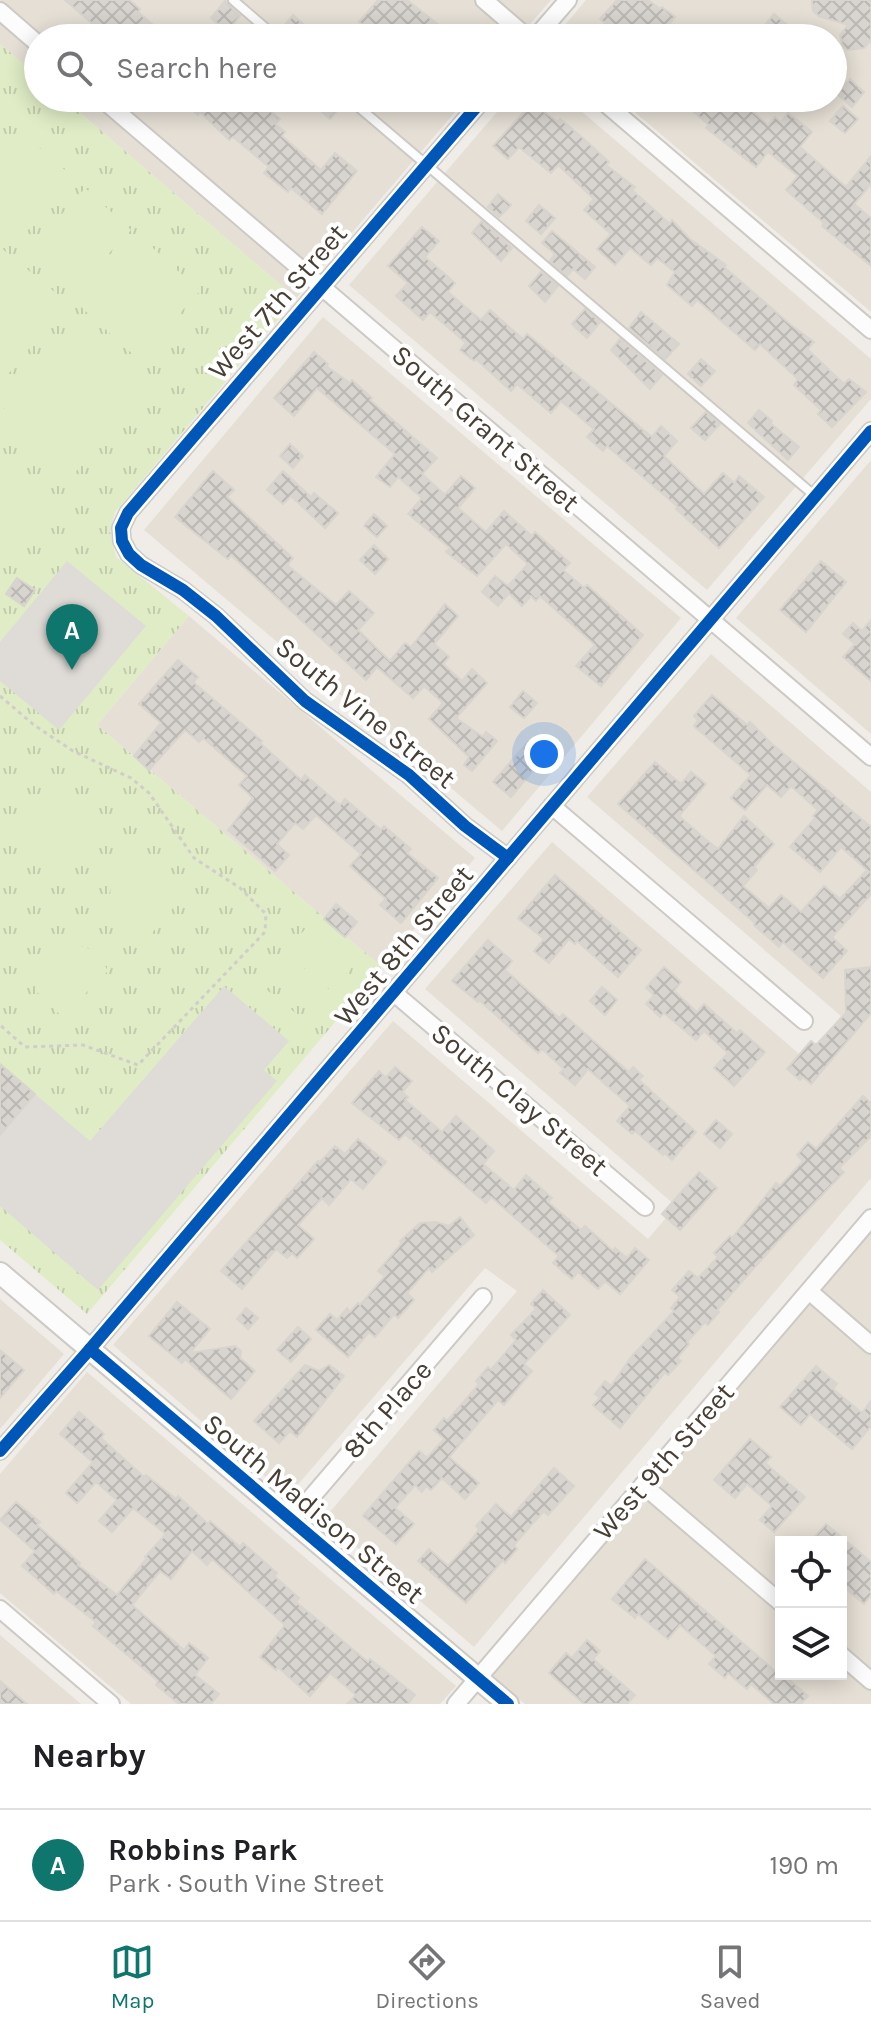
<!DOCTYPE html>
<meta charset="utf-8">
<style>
:root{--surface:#fff;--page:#f2f2f2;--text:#202124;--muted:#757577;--line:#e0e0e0;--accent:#0f766e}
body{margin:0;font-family:Karla,sans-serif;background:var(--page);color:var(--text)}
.controls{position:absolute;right:24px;bottom:24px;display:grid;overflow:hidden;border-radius:0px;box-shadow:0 4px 20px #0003}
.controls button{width:72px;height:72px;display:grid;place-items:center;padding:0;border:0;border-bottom:2px solid var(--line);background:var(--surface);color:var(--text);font:40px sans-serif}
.you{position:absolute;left:544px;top:754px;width:28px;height:28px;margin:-20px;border:6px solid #fff;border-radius:50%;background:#1a73e8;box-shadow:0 0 0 12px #1a73e833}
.badge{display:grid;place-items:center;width:52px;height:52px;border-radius:50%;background:var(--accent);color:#fff;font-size:26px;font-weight:700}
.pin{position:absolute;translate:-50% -66px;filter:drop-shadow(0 2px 4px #0008)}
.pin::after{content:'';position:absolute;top:42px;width:28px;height:24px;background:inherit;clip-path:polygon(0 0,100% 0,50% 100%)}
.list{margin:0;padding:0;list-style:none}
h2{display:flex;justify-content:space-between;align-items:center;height:104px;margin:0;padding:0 32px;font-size:34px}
h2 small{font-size:26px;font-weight:400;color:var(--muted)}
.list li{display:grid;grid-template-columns:52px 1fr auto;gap:24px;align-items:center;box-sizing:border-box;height:112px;padding:0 32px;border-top:2px solid var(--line)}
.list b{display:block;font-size:30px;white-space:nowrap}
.list p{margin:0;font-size:26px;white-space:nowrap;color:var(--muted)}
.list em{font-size:26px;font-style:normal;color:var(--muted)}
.icon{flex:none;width:44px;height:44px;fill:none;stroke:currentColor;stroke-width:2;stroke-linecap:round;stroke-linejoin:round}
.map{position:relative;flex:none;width:871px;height:1704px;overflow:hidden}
.search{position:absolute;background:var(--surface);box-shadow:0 4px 20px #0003;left:24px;right:24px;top:24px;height:88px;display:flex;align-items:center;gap:20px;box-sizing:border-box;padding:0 28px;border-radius:44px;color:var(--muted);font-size:30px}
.sheet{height:216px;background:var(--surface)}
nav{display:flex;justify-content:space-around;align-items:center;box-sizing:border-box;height:112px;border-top:2px solid var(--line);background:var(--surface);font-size:22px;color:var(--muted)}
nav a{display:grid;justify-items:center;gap:4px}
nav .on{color:var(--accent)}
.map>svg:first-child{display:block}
.residential{fill:#e5dfd5;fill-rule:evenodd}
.grass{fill:url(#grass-tufts)}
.pitch{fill:#e0ecc6}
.parking{fill:#dfdcd8}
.building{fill:url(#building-cross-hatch);stroke:#d8d4ce;stroke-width:2}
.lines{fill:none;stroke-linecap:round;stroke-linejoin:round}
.service-casing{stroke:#cdc9c4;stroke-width:12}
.minor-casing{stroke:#cdc9c4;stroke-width:20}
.tertiary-casing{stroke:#cdc9c4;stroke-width:24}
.path{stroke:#d1cdc9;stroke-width:3;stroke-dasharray:4 4;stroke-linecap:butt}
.service{stroke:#fdfcfc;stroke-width:8}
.minor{stroke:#fdfcfc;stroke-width:16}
.tertiary{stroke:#fdfcfc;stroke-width:20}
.cycleway-casing{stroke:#fff;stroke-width:17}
.cycleway{stroke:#0057b8;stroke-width:12}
.labels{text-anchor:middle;stroke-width:8;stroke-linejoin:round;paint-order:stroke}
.street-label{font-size:28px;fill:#473e34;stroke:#fff}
</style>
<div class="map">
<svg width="871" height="1704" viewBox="0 0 871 1704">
<defs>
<pattern id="grass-tufts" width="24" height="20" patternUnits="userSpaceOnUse" patternTransform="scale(2)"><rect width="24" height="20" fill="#e0ecc6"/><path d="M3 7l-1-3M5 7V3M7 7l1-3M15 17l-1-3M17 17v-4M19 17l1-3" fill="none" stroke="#c2cbab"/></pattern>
<pattern id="building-cross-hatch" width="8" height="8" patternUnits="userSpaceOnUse" patternTransform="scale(2)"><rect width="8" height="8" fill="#d8d4cf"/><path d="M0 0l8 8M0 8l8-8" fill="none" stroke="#bbb7b2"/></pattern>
</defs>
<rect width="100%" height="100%" fill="#f0ede8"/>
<g class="residential">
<path d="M0 0H551L518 38H38V77L0 44Z"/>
<path d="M586 0H871V312L618 98H833V38H554Z"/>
<path d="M63 98H467L296 298Z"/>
<path d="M509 98H566L871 359V399L707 590 349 285Z"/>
<path d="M323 317 681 618 502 831 144 530Z"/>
<path d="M871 460V734L736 618Z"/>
<path d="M189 616 475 858 382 967 97 725Z"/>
<path d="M711 654 871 792V1178L474 1647 324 1519 517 1291 485 1268 288 1496 113 1345 393 1021 648 1239 676 1206 425 989 552 842 805 1059 841 1016 587 797Z"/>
<path d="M871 1232V1704H525L492 1677ZM781 1542H841V1674H781Z"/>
<path d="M0 1299 64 1354 0 1429Z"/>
<path d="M87 1372 456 1686 440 1704H131L0 1593V1474Z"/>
<path d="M0 1635 81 1704H0Z"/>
</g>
<path class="grass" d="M0 44 38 76V98H63L296 298 115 512 110 531 116 557 189 616 97 725 382 967 87 1314 0 1240Z"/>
<g class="pitch">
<path d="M26 136 74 178 22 237 0 218V165Z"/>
<path d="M85 188 131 230 78 286 33 247Z"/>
<path d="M142 238 200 291 138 359 80 306Z"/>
<path d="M0 247 67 302 0 384Z"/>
<path d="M69 327 144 387 70 479 0 424V413Z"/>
<path d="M0 469 47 507 0 567Z"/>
<path d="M55 778 101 822C102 826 103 830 102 834 97 862 51 867 34 850 26 843 23 832 20 822Z"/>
<path d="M141 857 184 895 151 934 135 933 111 912C108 881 112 869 141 857Z"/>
<path d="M309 925 354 965 336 986 290 946Z"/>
<path d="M68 941 97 952 108 971 62 1017 36 991 31 974C40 955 47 946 68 941Z"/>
<path d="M285 952 331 991 312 1013 267 973Z"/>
<path d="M249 975 279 1000 265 1016 236 991Z"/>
<path d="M286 1005 315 1030 302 1046 272 1021Z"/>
</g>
<g class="parking">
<path d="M67 561 146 626 59 730 0 681V642Z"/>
<path d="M224 986 289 1041 264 1070 277 1081 98 1290 0 1206V1135L35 1094 90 1141Z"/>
</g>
<g class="building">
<path d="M65 0H129L140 9 138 12 168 38H109Z"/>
<path d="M378 0H407L440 26 430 38H377L359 22Z"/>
<path d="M617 0H648L660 9 662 7 675 17 666 28 677 38H599L609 27 600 19Z"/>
<path d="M812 0H871V40L864 48 847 50 842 44 840 35 848 25 819 16 813 11Z"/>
<path d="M225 1 240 16 227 32 211 18Z"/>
<path d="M774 14 790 27 780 38 765 25Z"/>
<path d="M293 15 308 28 300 38H288L280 31Z"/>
<path d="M850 79 864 92 852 107 837 94Z"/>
<path d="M178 98H255L280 119 275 124 285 132 282 136 321 170 335 153 357 171 322 214 291 188 288 192 264 173 269 167 233 137 229 140 200 112 198 115Z"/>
<path d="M324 98H337L343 104 330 119 316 107Z"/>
<path d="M677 98H737L768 125 775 117 781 122 788 113 812 132 800 147 846 187 871 156V184L854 204 871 218V266L822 226 824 223 786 190 798 176 768 152 756 167 706 128 709 125Z"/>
<path d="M532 103 558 122 560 119 583 138 609 162 606 165 635 187 632 190 670 224 672 220 690 239 726 265 724 267 791 325 814 342 807 349 844 384 849 379 866 392 832 427 818 414 821 410 794 385 798 379 760 344 755 350 697 300 692 306 667 285 675 272 657 258 651 265 630 248 615 265 597 249 611 234 584 210 594 199 558 165 551 173 519 147 508 159 493 146Z"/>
<path d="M843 106 858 119 845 133 830 121Z"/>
<path d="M498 194 511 205 499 217 488 207Z"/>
<path d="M539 205 555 218 541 234 526 221Z"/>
<path d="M482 221 512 248 501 261 472 233Z"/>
<path d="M422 227 439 241 425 257 455 283 448 292 481 320 490 310 523 339 527 334 652 437 661 426 677 441 664 456 704 494 723 473 734 483 739 476 764 497 719 548 676 509 678 507 607 446 603 451 587 437 594 429 561 401 551 413 517 384 511 391 476 359 474 361 460 350 466 343 430 312 423 320 396 296 408 283 388 266Z"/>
<path d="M552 231 595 267 585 279 573 269 567 276 550 261 555 254 542 243Z"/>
<path d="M541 272 558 286 545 302 529 286Z"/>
<path d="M585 309 600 322 587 338 572 324Z"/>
<path d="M641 312 679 344 665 359 629 328Z"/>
<path d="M620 339 662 375 650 389 611 350Z"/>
<path d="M314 352 328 364 326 366 350 383 352 380 372 398 370 400 437 458 422 474 445 495 461 476 475 488 458 508 486 532 504 511 532 536 535 532 570 563 563 570 584 588 587 585 643 635 601 686 576 666 595 645 540 596 536 601 531 596 522 606 509 593 498 606 482 592 495 576 508 586 528 564 506 544 477 576 446 552 450 548 408 514 422 498 398 477 390 487 376 477 395 454 317 388 294 416 274 398Z"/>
<path d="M701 359 715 371 701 386 688 374Z"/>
<path d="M759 410 772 421 770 423 799 447 788 460 748 423Z"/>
<path d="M706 412 720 424 705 440 691 428Z"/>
<path d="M290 444 303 456 293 468 280 456Z"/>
<path d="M213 471 234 490 227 497 293 558 287 565 336 605 349 591 374 613 358 630 390 661 405 643 411 647 445 604 458 616 434 644 449 657 443 664 462 681 472 669 487 683 456 718 483 737 486 732 497 741 472 771 464 765 469 757 429 719 443 703 424 686 413 698 377 667 366 680 231 555 228 559 175 517Z"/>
<path d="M283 471 311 497 314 493 338 513 325 528 291 496 283 504 267 490Z"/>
<path d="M374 514 387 526 377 537 364 526Z"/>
<path d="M374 545 388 559 375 574 360 560Z"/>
<path d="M821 561 846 582 806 632 780 610Z"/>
<path d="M17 578 35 590 24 606 6 594Z"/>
<path d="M871 620V681L843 657 855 644 843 634 853 623 862 631Z"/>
<path d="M178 660 198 677 193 682 262 741 260 743 301 780 305 775 340 805 345 799 381 830 384 826 411 849 407 853 438 878 401 923 380 905 386 899 350 866 361 854 316 815 303 829 295 823 277 844 289 855 275 871 228 830 253 798 239 785 247 776 203 738 199 742 185 730 149 770 134 756 161 723 139 704Z"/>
<path d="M523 691 537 703 524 718 510 707Z"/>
<path d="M712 695 747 725 750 722 771 743 871 827V894L832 937 847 951 823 978 783 942 779 947 754 925 755 923 618 804 655 762 681 784 691 772 706 784 679 816 704 838 718 849 744 816 774 844 754 867 757 870 743 886 769 908 781 895 801 912 824 886 840 899 867 870 841 847 820 872 790 847 815 818 813 816 818 810 791 786 781 797 767 785 745 810 731 798 751 775 694 726 698 720 694 716Z"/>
<path d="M528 742 545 756 511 797 493 782Z"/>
<path d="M555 875 641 950 618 977 577 941 575 944 569 939 549 963 534 951 544 939 518 918Z"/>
<path d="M336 904 357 922 345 937 324 919Z"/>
<path d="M488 940 512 961 505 970 559 1018 563 1014 629 1072 633 1067 643 1076 639 1080 696 1132 672 1160 665 1153 663 1155 635 1131 632 1134 617 1121 630 1106 588 1069 575 1085 560 1073 564 1069 542 1049 538 1053 479 1000 478 1002 452 981Z"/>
<path d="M664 967 681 982 674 991 697 1012 704 1004 737 1033 740 1030 765 1052 734 1086 714 1068 728 1053 704 1031 696 1040 664 1013 660 1017 646 1004 654 995 646 988Z"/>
<path d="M871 967V1013L811 1084 803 1077 800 1080 787 1069 811 1041 816 1045 846 1013 845 970Z"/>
<path d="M602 987 617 1000 605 1015 590 1001Z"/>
<path d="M0 1064 35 1094 0 1135Z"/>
<path d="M395 1067 412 1081 402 1092 408 1097 405 1100 442 1132 456 1116 494 1151 483 1164 514 1190 526 1175 552 1198 548 1202 581 1230 585 1226 613 1251 615 1248 627 1258 635 1248 649 1260 620 1294 605 1281 598 1289 578 1272 572 1279 553 1263 559 1256 491 1197 486 1203 405 1134 399 1140 352 1103 379 1071 386 1078Z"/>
<path d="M863 1096 871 1103V1136L839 1168 844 1172 779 1240 717 1310 719 1312 708 1325 705 1322 687 1342 689 1344 677 1358 681 1361 668 1375 665 1372 620 1428 593 1405 600 1398 595 1394 605 1381 611 1386 632 1356 674 1311 671 1308 680 1297 672 1290 689 1271 698 1278 718 1257 714 1253 730 1236 732 1238 776 1183 780 1186 803 1161 797 1155 808 1142 816 1149Z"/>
<path d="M716 1120 732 1134 720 1148 704 1134Z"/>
<path d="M358 1139 386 1162 363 1189 351 1179 329 1205 322 1198 298 1225 314 1239 297 1258 292 1253 287 1258 276 1249 242 1289 221 1271 318 1161 320 1162 335 1146 345 1154Z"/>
<path d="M699 1172 717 1188 680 1230 662 1214Z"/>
<path d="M460 1217 474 1235 432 1272 429 1268 407 1293 414 1300 398 1318 394 1314 375 1337 369 1332 348 1357 316 1330 330 1314 337 1320 347 1308 350 1312 358 1303 360 1305 385 1276 378 1271 402 1243 400 1241 420 1223 436 1222 449 1226Z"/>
<path d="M543 1290 570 1315 524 1364 532 1371 504 1405 498 1400 449 1457 479 1483 465 1499 442 1478 431 1490 426 1486 422 1492 415 1485 395 1508 414 1524 396 1544 363 1516 419 1451 427 1458 444 1439 434 1430 444 1418 447 1421 479 1384 476 1381 488 1367 491 1370 516 1340 511 1335 536 1309 531 1304Z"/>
<path d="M177 1302 210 1329 190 1353 235 1346 241 1351 240 1358 255 1371 231 1399 185 1359 182 1363 149 1336Z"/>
<path d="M246 1308 258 1318 248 1329 237 1319Z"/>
<path d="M298 1327 311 1339 291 1362 277 1350Z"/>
<path d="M0 1350 24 1370 0 1398Z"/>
<path d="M305 1365 319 1371 329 1365 344 1376 297 1437 290 1431 279 1443 254 1421Z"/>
<path d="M816 1366 837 1384 833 1389 862 1413 871 1401V1426L852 1449 810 1414 801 1425 780 1407Z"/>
<path d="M79 1412 104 1434 101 1438 144 1477 146 1475 176 1499 178 1496 208 1524 210 1521 240 1547 243 1543 277 1573 274 1576 299 1598 296 1602 368 1662 370 1659 415 1695 408 1704H347L356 1695 330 1673 310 1696 278 1667 276 1670 260 1657 285 1625 212 1559 207 1565 192 1551 171 1579 160 1571 132 1605 184 1650 189 1643 208 1658 195 1675 219 1694 211 1704H179L156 1685 158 1681 93 1626 96 1622 56 1591 54 1594 22 1566 35 1551 0 1520 16 1502 40 1522 37 1525 80 1563 78 1565 117 1595 147 1558 145 1557 166 1534 133 1508 112 1532 99 1521 117 1500 96 1482 77 1503 66 1493 93 1462 60 1434Z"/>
<path d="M750 1439 771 1457 765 1463 805 1497 774 1532 760 1520 772 1506 747 1484 735 1498 714 1480Z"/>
<path d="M554 1468 574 1486 548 1515 544 1511 533 1523 514 1545 517 1549 505 1563 503 1560 466 1603 418 1561 429 1549 448 1566 473 1538 479 1529 476 1526 496 1504 511 1517Z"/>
<path d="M826 1524 871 1562V1595L864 1604 841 1585V1542H810Z"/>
<path d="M645 1559 781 1676 783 1674 808 1696 801 1704H774L751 1684 747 1689 728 1673 725 1678 709 1664 716 1656 680 1625 668 1639 638 1614 635 1618 612 1599Z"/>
<path d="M587 1640 600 1651 593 1659 635 1695 627 1704H584L549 1673 566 1653 572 1658Z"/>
<path d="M0 1681 27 1704H0Z"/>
</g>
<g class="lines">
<g class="service-casing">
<g id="service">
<path d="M233 0 277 38"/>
<path d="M348 98 815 496"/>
</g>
</g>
<g class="minor-casing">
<g id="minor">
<path d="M484 0 528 38"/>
<path d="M0 11 38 44"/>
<path d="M535 38 568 0"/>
<path d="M101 98 871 757"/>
<path d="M484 98 128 513 121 528 122 541 129 554 141 565 183 590 216 616 305 701 409 775 465 826 508 858"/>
<path d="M599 98 871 330"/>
<path d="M552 806 804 1021"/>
<path d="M393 992 645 1207"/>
<path d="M809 1291 871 1345"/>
<path d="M0 1451 90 1349 871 431"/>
<path d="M643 1485 781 1603"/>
<path d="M291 1521 483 1297"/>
<path d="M0 1609 111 1704"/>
<path d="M841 1655 871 1681"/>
<path d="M456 1704 871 1218"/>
</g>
</g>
<g class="tertiary-casing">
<path id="tertiary" d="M0 1273 508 1704"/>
</g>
<path class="path" d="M0 696 34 725 73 751 131 778 149 793 194 858 240 888 266 914 265 932 138 1065 83 1045 25 1047 0 1025"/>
<use href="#service" class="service"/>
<use href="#minor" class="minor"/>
<use href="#tertiary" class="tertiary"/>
<g class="cycleway-casing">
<g id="cycleway">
<path d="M484 98 128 513 121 528 122 541 129 554 141 565 183 590 216 616 305 701 409 775 465 826 508 858"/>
<path d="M90 1349 508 1704"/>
<path d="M0 1451 90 1349 871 431"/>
</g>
</g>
<use href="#cycleway" class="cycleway"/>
</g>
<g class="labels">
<g class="street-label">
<text transform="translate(277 301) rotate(-49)" y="10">West 7th Street</text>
<text transform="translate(486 428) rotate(41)" y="10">South Grant Street</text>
<text transform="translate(366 712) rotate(39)" y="10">South Vine Street</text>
<text transform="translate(403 945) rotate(-50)" y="10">West 8th Street</text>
<text transform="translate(520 1099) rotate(40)" y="10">South Clay Street</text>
<text transform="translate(387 1409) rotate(-49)" y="10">8th Place</text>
<text transform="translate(663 1461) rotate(-49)" y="10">West 9th Street</text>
<text transform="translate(314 1508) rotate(40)" y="10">South Madison Street</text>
</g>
</g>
</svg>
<div class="controls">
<button><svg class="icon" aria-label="locate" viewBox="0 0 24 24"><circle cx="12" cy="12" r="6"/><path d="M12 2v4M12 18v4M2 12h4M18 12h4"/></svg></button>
<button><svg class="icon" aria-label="layers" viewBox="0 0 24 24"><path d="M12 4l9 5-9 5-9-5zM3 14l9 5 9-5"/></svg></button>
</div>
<div class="you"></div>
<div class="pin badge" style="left:72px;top:670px">A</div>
<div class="search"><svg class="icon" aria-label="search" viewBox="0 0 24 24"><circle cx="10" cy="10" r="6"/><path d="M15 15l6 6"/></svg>Search here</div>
</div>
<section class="sheet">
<h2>Nearby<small></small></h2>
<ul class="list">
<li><span class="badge">A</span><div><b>Robbins Park</b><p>Park · South Vine Street</p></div><em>190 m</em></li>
</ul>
</section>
<nav>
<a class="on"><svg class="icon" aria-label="map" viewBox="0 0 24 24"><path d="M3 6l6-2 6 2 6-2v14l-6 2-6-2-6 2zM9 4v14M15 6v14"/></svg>Map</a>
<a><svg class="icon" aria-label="directions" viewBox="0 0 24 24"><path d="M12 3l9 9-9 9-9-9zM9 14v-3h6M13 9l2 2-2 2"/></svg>Directions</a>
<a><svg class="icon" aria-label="saved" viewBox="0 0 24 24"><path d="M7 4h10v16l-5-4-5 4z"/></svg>Saved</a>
</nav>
